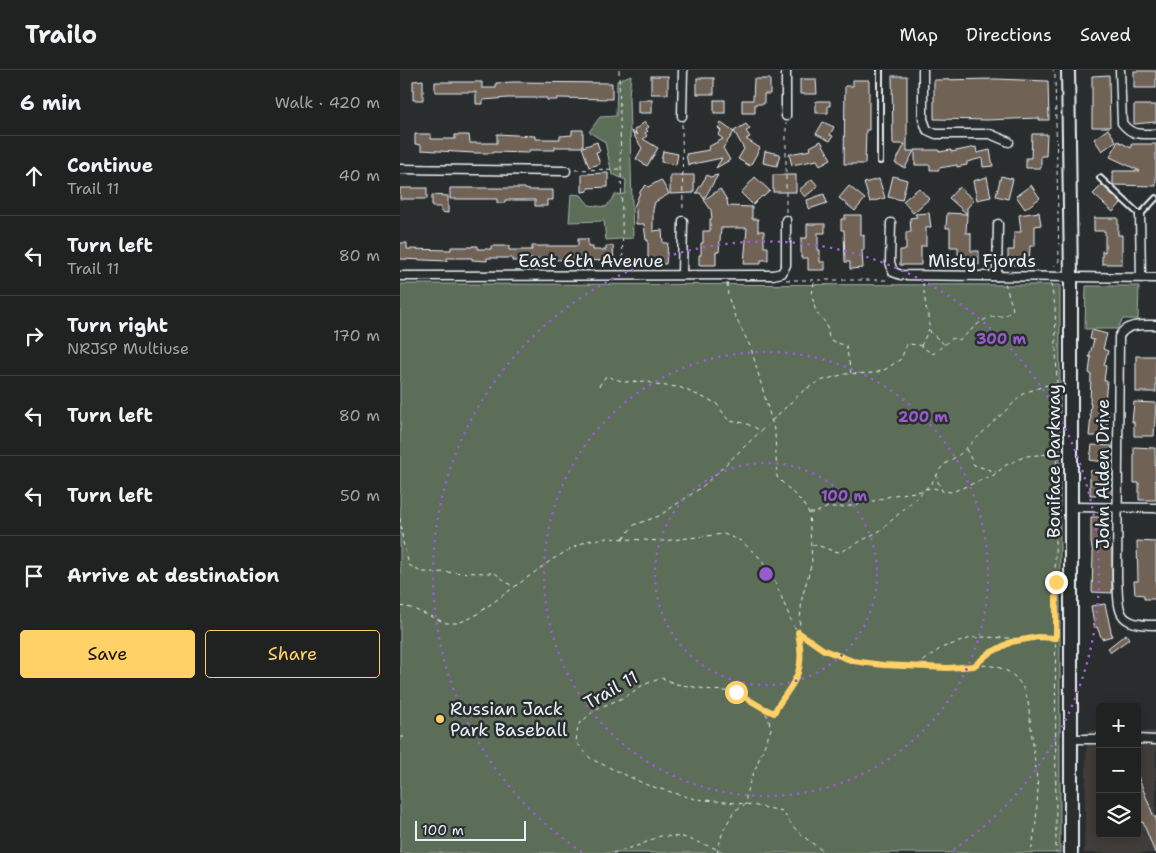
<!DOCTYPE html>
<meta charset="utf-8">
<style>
:root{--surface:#202222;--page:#2d2f2f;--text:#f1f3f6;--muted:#a2a4a5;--line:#3d3f40;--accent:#ffd166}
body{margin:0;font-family:"Shantell Sans",sans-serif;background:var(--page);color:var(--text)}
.controls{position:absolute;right:15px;bottom:15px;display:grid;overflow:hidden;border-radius:5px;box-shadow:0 2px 12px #0003}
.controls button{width:45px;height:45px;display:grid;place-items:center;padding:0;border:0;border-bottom:1px solid var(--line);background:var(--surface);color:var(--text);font:25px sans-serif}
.scale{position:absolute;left:15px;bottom:12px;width:111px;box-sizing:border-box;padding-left:5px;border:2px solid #e8f1f8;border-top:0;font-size:14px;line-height:18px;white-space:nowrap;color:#e8f1f8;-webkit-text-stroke:4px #2a2d2e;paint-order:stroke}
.stop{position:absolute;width:15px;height:15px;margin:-11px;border:4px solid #ffd166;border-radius:50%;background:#fff}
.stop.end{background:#ffd166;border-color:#fff;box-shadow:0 1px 5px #0008}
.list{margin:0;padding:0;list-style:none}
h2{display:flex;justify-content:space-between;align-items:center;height:65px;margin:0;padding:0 20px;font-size:21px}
h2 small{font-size:16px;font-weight:400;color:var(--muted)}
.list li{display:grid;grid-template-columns:32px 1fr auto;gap:15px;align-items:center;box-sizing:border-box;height:80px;padding:0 20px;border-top:1px solid var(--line)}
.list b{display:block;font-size:19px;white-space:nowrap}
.list p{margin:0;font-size:16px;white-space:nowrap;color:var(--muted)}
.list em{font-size:16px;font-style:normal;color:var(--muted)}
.actions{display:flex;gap:10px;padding:15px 20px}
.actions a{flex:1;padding:11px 0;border:1px solid var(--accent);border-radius:5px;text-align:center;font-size:18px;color:var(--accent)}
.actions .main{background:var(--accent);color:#111}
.icon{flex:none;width:28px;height:28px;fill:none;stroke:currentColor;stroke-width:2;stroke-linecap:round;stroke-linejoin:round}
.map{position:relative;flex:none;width:756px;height:783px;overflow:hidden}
header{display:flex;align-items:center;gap:30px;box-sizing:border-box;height:70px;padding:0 25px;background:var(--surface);border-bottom:1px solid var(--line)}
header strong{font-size:24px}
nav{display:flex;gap:28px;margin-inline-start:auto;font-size:18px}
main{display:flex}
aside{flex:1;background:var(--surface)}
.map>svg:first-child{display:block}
.built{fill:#3f3d3a}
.green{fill:#5c6e58;stroke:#a2b0a8}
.building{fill:#716257;stroke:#e8f1f8}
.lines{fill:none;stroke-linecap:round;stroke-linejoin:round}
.service-casing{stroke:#e8f1f8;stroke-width:8}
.minor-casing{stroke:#e8f1f8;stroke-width:11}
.primary-casing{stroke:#e8f1f8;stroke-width:16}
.path{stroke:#e8f1f8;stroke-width:1;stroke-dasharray:4 4;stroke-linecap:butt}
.service{stroke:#2a2d2e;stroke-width:4}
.minor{stroke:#2a2d2e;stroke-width:8}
.primary{stroke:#2a2d2e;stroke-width:12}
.route{stroke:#ffd166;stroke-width:6}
.ring{fill:none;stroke:#965dcd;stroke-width:2.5;stroke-dasharray:2.5 5}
.poi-dot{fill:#ffd166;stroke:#2a2d2e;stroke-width:2}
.labels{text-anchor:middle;stroke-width:5;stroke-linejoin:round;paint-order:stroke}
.street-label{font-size:18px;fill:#e8f1f8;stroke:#2a2d2e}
.poi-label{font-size:18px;fill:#e8f1f8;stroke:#2a2d2e;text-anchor:start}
.centre{fill:#965dcd;stroke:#2a2d2e;stroke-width:2.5}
.ring-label{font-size:15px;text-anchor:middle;font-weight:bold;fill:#965dcd;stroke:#2a2d2e;stroke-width:5;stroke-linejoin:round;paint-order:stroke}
</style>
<header>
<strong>Trailo</strong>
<nav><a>Map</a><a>Directions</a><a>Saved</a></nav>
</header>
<main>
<aside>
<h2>6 min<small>Walk · 420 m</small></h2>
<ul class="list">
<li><svg class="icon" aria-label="ahead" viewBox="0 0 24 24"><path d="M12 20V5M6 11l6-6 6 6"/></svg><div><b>Continue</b><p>Trail 11</p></div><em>40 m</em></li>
<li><svg class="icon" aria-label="left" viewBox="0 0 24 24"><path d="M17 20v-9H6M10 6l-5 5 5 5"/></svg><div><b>Turn left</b><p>Trail 11</p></div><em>80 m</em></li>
<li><svg class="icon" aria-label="right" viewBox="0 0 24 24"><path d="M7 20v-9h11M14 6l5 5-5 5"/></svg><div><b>Turn right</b><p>NRJSP Multiuse</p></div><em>170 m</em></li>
<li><svg class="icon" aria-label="left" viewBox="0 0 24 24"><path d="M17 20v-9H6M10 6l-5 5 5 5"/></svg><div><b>Turn left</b></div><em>80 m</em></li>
<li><svg class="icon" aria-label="left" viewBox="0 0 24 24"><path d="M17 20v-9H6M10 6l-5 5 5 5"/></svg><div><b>Turn left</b></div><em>50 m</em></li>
<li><svg class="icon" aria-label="arrive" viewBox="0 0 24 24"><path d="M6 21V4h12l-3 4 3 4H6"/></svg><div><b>Arrive at destination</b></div></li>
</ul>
<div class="actions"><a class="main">Save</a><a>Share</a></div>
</aside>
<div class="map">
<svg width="756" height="783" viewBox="0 0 756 783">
<rect width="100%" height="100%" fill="#2a2d2e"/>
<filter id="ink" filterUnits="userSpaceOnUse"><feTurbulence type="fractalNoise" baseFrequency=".02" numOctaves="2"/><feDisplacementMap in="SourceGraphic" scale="10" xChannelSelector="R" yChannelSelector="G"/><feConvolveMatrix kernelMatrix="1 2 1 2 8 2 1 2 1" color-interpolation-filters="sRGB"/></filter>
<g filter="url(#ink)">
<path class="built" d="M687 660H700V764H737V661H756V783H684Z"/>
<g class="green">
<path d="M231 5 229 26 233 168 206 170 204 151 169 152 171 124 181 125 189 135 206 137 215 125 225 124 226 110 212 104 205 72 189 62 200 47 216 46 217 11Z"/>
<path d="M0 214 660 215V783H0Z"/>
<path d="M686 216H739L738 249H723L717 259H685Z"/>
</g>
<g class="building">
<rect x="734" y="1" width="22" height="17"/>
<path d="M709 5 710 57H692V6Z"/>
<rect x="251" y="6" width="17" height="18"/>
<path d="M492 6H507V81H514L505 98 495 93 505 74H493Z"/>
<rect x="297" y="8" width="17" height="16"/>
<path d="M354 9H370V24H364V34H355V43H342V30H353Z"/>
<path d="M400 9H416L417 24H400Z"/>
<path d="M596 9 648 11 649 50H639V48L587 50 534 49V10Z"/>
<path d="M23 10V30H13V11Z"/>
<path d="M453 10H469V60H466L465 94H444L445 16H453Z"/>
<path d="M35 12H82V18H96V13L113 12 212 13V29L157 28V30H147V28H108L83 30V34H76V22H35Z"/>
<rect x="238" y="30" width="14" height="13"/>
<rect x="314" y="30" width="11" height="13"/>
<path d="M416 31H430V36H428V43H416Z"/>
<path d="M734 35H756V52L734 54Z"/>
<path d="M245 52 249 57 246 59 248 61 245 63 247 66 243 69 258 78 247 96 236 89 242 78 231 61 237 65 234 60Z"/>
<path d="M423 52 434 57 430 65 433 66 430 71 416 64Z"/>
<path d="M321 53 334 62 323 78 330 90 316 98 322 88 288 95 286 84 309 80 308 77 323 69 318 65 321 61 318 58Z"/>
<path d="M346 54 350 59 346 61 350 67 346 69 360 78 350 96 338 89 344 79 334 61Z"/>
<path d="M708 59 716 71 702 81 694 69Z"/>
<path d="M172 60H183V77L197 72 200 81 196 82 200 94 189 97 182 77H155V80H129V83L93 82V83H74L21 80V75L15 74V64H31V69H55V65H69L70 73H97V64L135 66V69H160V66L172 65Z"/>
<path d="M632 64H647L646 86H641V98H626V88H631Z"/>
<path d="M421 71 431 89 420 95 417 90 392 95 389 84 411 80 410 77Z"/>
<path d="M718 71 731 78V74H756V116L713 115V101H740L710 87Z"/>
<path d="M576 77 577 83 590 80 593 96 583 97 582 88 567 92V95L557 97V95L539 98V100H530V95H515V80H539V82L551 80V82Z"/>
<path d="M263 81 278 84 276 95 261 92Z"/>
<path d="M365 81 380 84 377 96 363 93Z"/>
<path d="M208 103V117L188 118V121L182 122V104Z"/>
<path d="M270 105H294V123L270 124Z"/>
<path d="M307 105 310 107 318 105 304 129 300 123H296Z"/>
<rect x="373" y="105" width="23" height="17"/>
<path d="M493 106 507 110 502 130 488 127Z"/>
<path d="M601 106 613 109 608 129 596 126Z"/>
<path d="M355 107 370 121 363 127 362 126 353 135 341 123Z"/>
<path d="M587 107 591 127 577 130 573 111Z"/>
<path d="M412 109 418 116 405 127 399 120Z"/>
<path d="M479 109 485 128 470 132 464 113Z"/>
<path d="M261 110 269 124 255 132 253 140V161L262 160 263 173H268L266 194H248V170H246L244 154H236V138L234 137 241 120 246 115 248 117Z"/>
<path d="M631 115 640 128 625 139 616 126Z"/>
<path d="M702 115 721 133 713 142 693 124Z"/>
<path d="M449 116 465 129 455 141 439 128Z"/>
<path d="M559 117 574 130 567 138V144L549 128Z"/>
<rect x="0" y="118" width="27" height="11"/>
<path d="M50 118H125V119L130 120H153V130H147V136H135V130H105V133H97V129H50Z"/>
<path d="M519 118 529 129 513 143 503 131Z"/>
<path d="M320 119 327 130 328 136 352 137V149H358V161H364V177H368V190H361V194H344L347 158H321L319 182H316V195H299V185H301V173H303V161H310V149H312L311 140 304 130Z"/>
<path d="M424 124 427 133 409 139 407 130Z"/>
<path d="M32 125 48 126V143L41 142V137H32Z"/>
<path d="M639 142 641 155 635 156V176H630L629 195H608V180H614V162H621L619 145Z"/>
<path d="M529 143 531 157 526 158V176H521V195H500V180H506V162H511L510 148 517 147 515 144Z"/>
<path d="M547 143 567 144 566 163H571V181H579V195H558V177H550V158H546Z"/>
<path d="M445 145H461V165H464V180H462L463 198 450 199V192H445L444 160H441V149H445Z"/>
<path d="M694 148H718V165H722V194H702V181L705 182V161H694Z"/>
<path d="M407 154H425V163H418V180H420V192H425V200H408V188H401V168H407Z"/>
<path d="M178 169H188V177H193V180H206V176H213L214 191 128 189V191H112V188H87V191L72 190V188H47V191L0 189V173H7V179L51 180V177H72V176H78V179H91V176H109V180H132V176H178Z"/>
<path d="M692 260 707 264 703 279 708 281 704 295 706 296 704 311H707L704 341H709L705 366H689L691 345H690L691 334H690L691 304 689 303 691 287H689L694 270 690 269Z"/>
<rect x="736" y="286" width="20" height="36"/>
<path d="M734 332 756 333 754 366H734V352H732Z"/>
<path d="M692 375 712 376 710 393 690 390Z"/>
<path d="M734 377 755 378 756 430H739V413H734Z"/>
<path d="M690 401H712L711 425H690Z"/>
<path d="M691 447H707V464H709L708 479H712V523L692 522 693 484 691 473Z"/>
<path d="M737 471 756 472V529H744V525L735 524 734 511H738Z"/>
<path d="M705 534 712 566 702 569 697 557H695L694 555 691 536Z"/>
<path d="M726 564 729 569 711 582 708 578Z"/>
<path d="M737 704 754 747H756V783H755L743 752 737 754Z"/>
</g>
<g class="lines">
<g class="service-casing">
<g id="service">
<path d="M480 0V91"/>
<path d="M700 108 740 145 756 128"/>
</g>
</g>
<g class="minor-casing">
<g id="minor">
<path d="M386 0V46"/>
<path d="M523 0V49L527 60 536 64H590L609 72"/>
<path d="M720 0 722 53C732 66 741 64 756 64"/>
<path d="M282 46 283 0"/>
<path d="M0 99 166 101"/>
<path d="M740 145 741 207"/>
<path d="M491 153 490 192 493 202 501 205 756 208"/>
<path d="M282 205 283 151"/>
<path d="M0 206 373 205 382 203 386 195V150"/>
<path d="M597 206 598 154"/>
<path d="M756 255C743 255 725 253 719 267L717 507C719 541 715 556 756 555"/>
<path d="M671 437 756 438"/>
<path d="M670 669H700"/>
<path d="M737 669 756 670"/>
</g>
</g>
<g class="primary-casing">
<path id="primary" d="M668 0 671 207V783"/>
</g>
<g class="path">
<path d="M219 0 223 197"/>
<path d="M282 54 283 142"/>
<path d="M175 100 220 99"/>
<path d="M386 142V53"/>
<path d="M652 198 659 191 655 5 653 0"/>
<path d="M386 210H489"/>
<path d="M414 212 412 225 416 243C426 251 427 255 429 268L436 273 446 275 451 303"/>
<path d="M327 213 328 226 334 244 351 278 375 363 377 407 402 432 409 443 412 492 402 528 399 562 400 576 399 602 395 611 382 627 374 643 363 638 337 622 312 620 276 614 262 608 243 615 225 627 196 639 178 655 176 672 191 689 247 715 295 729 346 734 383 741C392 760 409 771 426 783"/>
<path d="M523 213 526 238 529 245V258L531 263 544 274"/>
<path d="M651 214 655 236 657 314V383L655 439 656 783"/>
<path d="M521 276 529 259"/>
<path d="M656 314 647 315 624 323 559 385C551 390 535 398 537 409 538 413 541 417 542 421L552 422 594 405 606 395 626 386 661 383"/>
<path d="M199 316 206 306 225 312 247 311 255 315 279 317 316 333 329 351 345 353 360 360"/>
<path d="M566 379 574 395 596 402"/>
<path d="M525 419 531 414 537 405"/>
<path d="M409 443H415L428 437H444L470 432 494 425 522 421"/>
<path d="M0 448 3 472 9 495 21 502 95 503 113 517"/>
<path d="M223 468 234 455 259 446 302 417 404 320 420 311 445 304 475 303 486 299 501 289 507 274 519 275 533 284 553 268 559 270C571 262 576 252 591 247 602 245 604 249 613 239L605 213"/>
<path d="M412 475C422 475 430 482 441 482L481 460 526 419 533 418 541 420"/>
<path d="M0 536 11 538 46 553H58L73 547 153 489 180 474 191 470 208 468 262 471 324 464 341 471 359 487 374 509 393 555C427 598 497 598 547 597 564 597 581 593 597 597 615 602 624 615 628 632L638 718 636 753 631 783"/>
<path d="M632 568 655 567"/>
<path d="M517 596 541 578 571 568 583 567 656 570"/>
<path d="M574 596C590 582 605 573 625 569"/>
<path d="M0 667H8"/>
<path d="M213 783 240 775 260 766 283 767 317 779 324 783"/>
<path d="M317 783 323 761 334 741 346 734V724L350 712 371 659 368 647 363 638"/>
</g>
<use href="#service" class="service"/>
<use href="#minor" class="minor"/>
<use href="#primary" class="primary"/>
</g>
</g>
<g class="lines" filter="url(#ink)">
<path class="route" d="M336 622 363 638 374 643C379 632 387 624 393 613 403 598 401 579 398 562L424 580 453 591 483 595 548 598 574 596 588 584 611 572 638 567 656 568V512"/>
</g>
<g class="ring">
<circle cx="366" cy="504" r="111"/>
<circle cx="366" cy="504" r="222"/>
<path d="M182 782A333 333 0 1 1 550 782"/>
</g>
<circle class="poi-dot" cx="40" cy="649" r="5"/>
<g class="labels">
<g class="street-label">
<text x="191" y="197">East 6th Avenue</text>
<text x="582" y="197">Misty Fjords</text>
<text transform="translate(654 391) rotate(-90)" y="6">Boniface Parkway</text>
<text transform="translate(703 404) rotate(-90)" y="6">John Alden Drive</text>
<text transform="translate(211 620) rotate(-29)" y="6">Trail 11</text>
</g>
<g class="poi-label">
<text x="50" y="645">Russian Jack<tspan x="50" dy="21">Park Baseball</tspan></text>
</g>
</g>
<circle cx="366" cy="504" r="8" class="centre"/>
<g class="ring-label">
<text x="601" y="274">300 m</text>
<text x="523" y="352">200 m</text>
<text x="444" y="431">100 m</text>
</g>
</svg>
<div class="controls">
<button>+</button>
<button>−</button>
<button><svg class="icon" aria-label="layers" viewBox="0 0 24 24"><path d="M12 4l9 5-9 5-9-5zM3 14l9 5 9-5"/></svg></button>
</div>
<div class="scale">100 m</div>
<div class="stop" style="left:336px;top:622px"></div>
<div class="stop end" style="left:656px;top:512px"></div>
</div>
</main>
